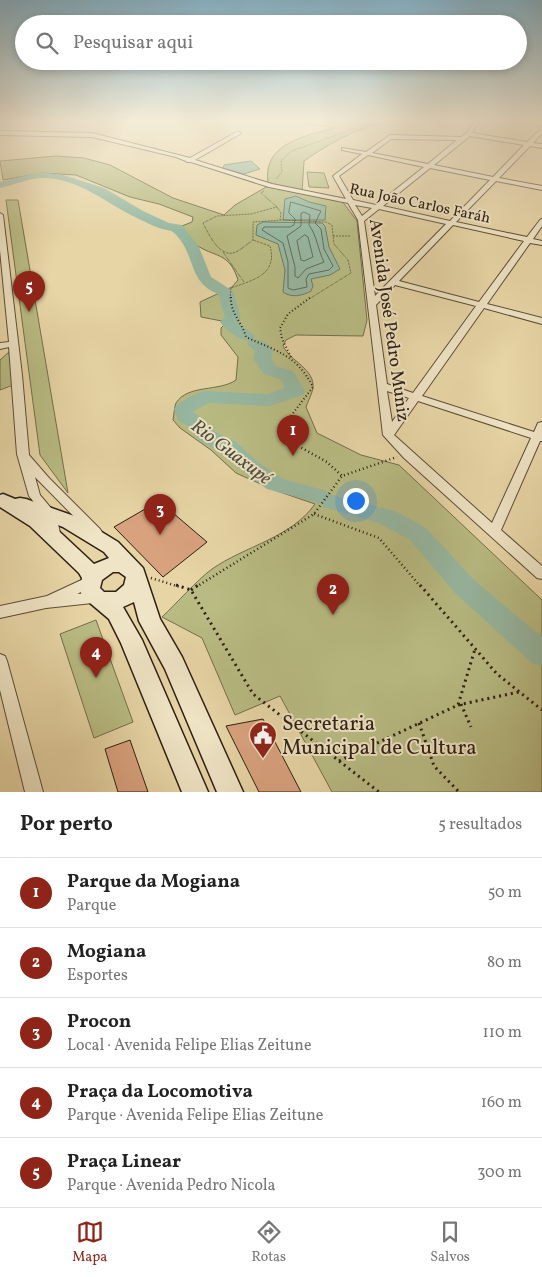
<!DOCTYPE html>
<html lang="pt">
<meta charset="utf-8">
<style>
:root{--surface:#fff;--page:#f2f2f2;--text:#222;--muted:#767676;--line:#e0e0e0;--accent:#8f2418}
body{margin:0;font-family:Vollkorn,serif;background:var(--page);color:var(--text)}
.you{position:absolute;left:355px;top:500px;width:18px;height:18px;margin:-12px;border:4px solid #fff;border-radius:50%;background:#1a73e8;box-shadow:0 0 0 8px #1a73e833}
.badge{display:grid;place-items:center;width:32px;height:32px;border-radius:50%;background:var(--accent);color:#fff;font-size:16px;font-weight:700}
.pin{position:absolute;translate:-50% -41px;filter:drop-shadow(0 1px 2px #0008)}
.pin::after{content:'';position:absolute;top:26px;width:18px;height:15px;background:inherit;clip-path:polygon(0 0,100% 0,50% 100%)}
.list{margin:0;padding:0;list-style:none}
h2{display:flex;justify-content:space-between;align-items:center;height:65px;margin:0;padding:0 20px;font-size:21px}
h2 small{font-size:16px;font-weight:400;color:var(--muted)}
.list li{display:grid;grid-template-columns:32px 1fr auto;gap:15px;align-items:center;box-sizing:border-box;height:70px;padding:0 20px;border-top:1px solid var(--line)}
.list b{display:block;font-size:19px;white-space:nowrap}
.list p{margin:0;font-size:16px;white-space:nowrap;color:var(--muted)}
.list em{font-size:16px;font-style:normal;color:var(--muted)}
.icon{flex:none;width:28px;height:28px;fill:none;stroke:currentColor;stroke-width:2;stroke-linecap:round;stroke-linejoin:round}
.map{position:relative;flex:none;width:542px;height:792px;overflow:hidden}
.search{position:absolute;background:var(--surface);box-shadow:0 2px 8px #0003;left:15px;right:15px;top:15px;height:55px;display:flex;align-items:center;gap:12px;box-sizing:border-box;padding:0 18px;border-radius:28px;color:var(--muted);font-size:19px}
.sheet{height:415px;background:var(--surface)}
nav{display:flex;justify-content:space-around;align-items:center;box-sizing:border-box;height:70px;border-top:1px solid var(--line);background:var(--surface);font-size:14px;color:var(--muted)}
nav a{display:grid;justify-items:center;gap:2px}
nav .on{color:var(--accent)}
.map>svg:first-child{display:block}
.green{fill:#b9bc84;stroke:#746e4c}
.water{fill:#97b9a3;stroke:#6d7c69}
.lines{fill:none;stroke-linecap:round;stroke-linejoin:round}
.shore{stroke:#636c5b;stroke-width:1}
.river{fill:#97b9a3;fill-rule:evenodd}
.building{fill:#d9a27f;stroke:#2f2013}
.minor-casing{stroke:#5d4d38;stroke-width:2}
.secondary-casing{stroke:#2f2013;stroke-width:3}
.path-far3{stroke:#2f2013;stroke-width:1;stroke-dasharray:0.5 1;stroke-linecap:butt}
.path-far2{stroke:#2f2013;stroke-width:2;stroke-dasharray:1 2.5;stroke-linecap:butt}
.path-far1{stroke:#2f2013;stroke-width:2.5;stroke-dasharray:1 3;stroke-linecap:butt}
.path{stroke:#2f2013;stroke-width:3;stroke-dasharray:2 4;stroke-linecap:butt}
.minor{fill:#efe4c5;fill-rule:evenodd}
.secondary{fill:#efe4c5;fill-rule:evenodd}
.labels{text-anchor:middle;stroke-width:4;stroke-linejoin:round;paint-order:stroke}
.far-street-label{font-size:15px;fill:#2f2013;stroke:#efe4c5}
.street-label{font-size:18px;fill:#2f2013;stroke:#efe4c5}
.water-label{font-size:19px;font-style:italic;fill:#4e4e3e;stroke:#efe4c5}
.near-poi-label{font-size:21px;fill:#2f2013;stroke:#efe4c5;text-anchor:start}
</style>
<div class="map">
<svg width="542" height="792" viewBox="0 0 542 792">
<rect width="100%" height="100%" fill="#e7d5a6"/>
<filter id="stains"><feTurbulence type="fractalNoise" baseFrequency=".004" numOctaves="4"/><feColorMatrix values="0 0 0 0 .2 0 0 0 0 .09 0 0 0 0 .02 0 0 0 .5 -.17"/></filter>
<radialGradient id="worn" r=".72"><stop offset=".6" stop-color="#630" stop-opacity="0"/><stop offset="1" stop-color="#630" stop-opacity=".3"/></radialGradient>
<g class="green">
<path d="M302 121H395C362 125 331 142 304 161L302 192 342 201 357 221 367 320 363 336 296 335 286 340 283 346C290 361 315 369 313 388 312 394 308 401 306 407L317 433 361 455 399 465 542 600V792H332L280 696 235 715 202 638 162 617C177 603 196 581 212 569 245 546 291 538 315 504L274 490 236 473 211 450 180 428 173 420C174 415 174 408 176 403 188 384 219 392 236 380L238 357 221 335V328L227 322 201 317 200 302 232 287 238 280C229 251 214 258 195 244 189 239 184 232 177 228L192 222 193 217 159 204 130 197 76 175 43 173 3 180 0 161 56 156 84 158 110 165 173 198 224 215 235 205 268 186C268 181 267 175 268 170 272 141 312 134 335 128L299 123Z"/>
<path d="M307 172 324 173 329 188 309 187Z"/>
<path d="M6 200H18L68 493 40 455Z"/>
<path d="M9 352 13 385 0 390V360Z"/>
<path d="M96 620 133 722 94 738 60 634Z"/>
</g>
<g class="water">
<path d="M251 161 260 169 244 174 223 168 224 165Z"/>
<path d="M296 196 309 202 326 206 325 220H283L285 199Z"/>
<path d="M263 222 322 223 325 226 329 247 340 269 330 275 311 279 313 286 311 291C302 296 291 298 283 292L285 270 278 244 256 235 257 225Z"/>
</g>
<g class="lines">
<g class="shore">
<path d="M291 202 321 211 315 223 321 229 324 249 333 266 329 270 309 274 306 279 307 287 293 290 288 288V262L283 243 262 230 264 227H290L294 225 295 219 289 213Z"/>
<path d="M304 212 310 215 309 225C317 236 318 250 324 262L306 269 298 278 295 276V267L287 236 301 226V214Z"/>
<path d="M305 235 308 237 313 257 304 261 301 260 297 241Z"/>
</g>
<path class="river" d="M40 172 63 175 104 188 143 211 169 223 182 225 199 247 211 277 233 291 241 318 238 322 255 336 253 339C260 339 268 343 273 349L271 358 276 366 293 371 305 391 303 395 269 406 209 403 194 411V413L203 419 214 431 236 442 258 462 283 479 327 491 328 494 395 511 426 528 474 580 542 637V666L532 663 456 594 410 540 379 523 323 507 322 504 267 489 244 472 222 452 200 441 189 427 178 420 174 409C180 400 195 394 205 391L268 394 285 388 280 379 264 374 253 358 255 351 247 344 249 341C239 340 226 330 220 322L225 317 218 294C186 281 197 253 173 232 170 230 166 230 162 229 153 226 143 221 135 217 105 202 76 177 41 178 28 179 13 185 0 188V182Z"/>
</g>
<g class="building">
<path d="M159 501 207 542 163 577 114 527Z"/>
<path d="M263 719 301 792H259L226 726Z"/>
<path d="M130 740 148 792H118L105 749Z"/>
</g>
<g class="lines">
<g class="minor-casing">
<g id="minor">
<path d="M3 121H10L0 126V122Z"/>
<path d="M475 121H480L472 133 527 142 542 128V133L533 143 542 144V148L530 146 499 178 542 186V190L496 181 456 222 527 237 540 220 542 219V226L533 239 542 241V245L530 243 487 304 542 318V324L484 308 422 396 534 432 538 423 542 422V441H540L501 530 542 566V579L537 578 404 458 383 435 358 220 348 203 269 187 191 162H187L186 161 176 157 92 137 0 135V131L92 133 190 158 238 131 241 133 240 134 195 160 272 184 346 199 333 176 362 154 342 150V148L366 152 390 135 461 137 467 133ZM470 136 524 145 493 177 434 165ZM391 139 457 140 428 164 372 153ZM368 155 424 167 376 205 353 200 339 176ZM430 168 490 180 450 221 383 206ZM355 205 372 208 362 216ZM379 209 446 224 375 296 364 221ZM453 225 524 241 479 302 399 281ZM395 285 476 306 413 393 387 384 376 305ZM387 391 409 398 392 422ZM418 401 531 438 492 523 394 435Z"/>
<path d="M0 213 3 215 22 375 29 455 49 478 100 529 102 532 100 535 96 537 92 535 35 477 40 495 56 514 61 538 59 541 55 543 51 541 44 515 29 496 17 454 9 347 0 349V343L9 342 0 250Z"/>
<path d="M90 576 95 577 97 581 95 585 77 594 97 592 102 594 104 598 102 602 46 608 0 618V606L47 596Z"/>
<path d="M0 654 5 656 7 661 43 792H25L0 690Z"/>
</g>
</g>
<g class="secondary-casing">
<path id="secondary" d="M3 494 15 499 20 498 26 499 77 517 118 542 143 568 160 619 182 657 243 792H217L165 669 139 621 134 602 123 607 142 640 208 792H182L121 643 109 619 83 597 80 591 82 578 79 573 30 526 0 507V495ZM48 521 63 527 104 552 109 558 94 564ZM113 572H119L126 577 124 585 116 592H104L100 588 102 580Z"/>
</g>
<g class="path-far3">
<path d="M276 179 282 172 281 161 292 151 367 124"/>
<path d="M264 191 261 193 277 207 251 214 217 216 203 223C209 235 220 259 236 252 242 249 247 244 253 240V222L283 220 326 222 332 225 334 244 348 260 351 273 309 299"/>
<path d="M277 207 281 213 280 220"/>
<path d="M333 236H350"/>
<path d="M223 252 244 282"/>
<path d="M230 299 231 288C253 280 278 275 270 246L253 240"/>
</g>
<g class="path-far2">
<path d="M231 297C230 313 242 322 246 337 276 351 297 355 313 387L284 425"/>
<path d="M291 357 282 339 280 328 288 314 311 297"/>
</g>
<g class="path-far1">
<path d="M285 424 280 431 291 442 327 462 342 476"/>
<path d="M314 514 379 538 421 587"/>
<path d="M151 578 180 587"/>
<path d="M196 587 314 514 342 476 397 457"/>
</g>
<g class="path">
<path d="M176 585 191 590 253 694 379 792"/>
<path d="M420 585 497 674 542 710"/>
<path d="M191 590 198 585"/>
<path d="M461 704 471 727"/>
<path d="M458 705 519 692"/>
<path d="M419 723 434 766 459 792"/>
<path d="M339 761 458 705 475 649"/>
</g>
<use href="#minor" class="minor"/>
<use href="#secondary" class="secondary"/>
</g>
<linearGradient id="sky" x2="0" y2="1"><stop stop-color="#87b6cc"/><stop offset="0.52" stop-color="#f4ecd7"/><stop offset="1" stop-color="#f4ecd7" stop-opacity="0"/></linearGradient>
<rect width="542" height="232" fill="url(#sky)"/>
<defs>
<g id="civic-pin" transform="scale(1.4375)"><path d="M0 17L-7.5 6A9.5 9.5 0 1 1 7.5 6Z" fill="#8f2418" stroke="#efe4c5"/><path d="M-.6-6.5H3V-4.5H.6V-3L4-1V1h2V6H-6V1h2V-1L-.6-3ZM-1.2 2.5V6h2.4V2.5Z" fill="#fff"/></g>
</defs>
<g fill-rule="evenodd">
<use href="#civic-pin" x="263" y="735"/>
</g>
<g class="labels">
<g class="far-street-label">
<text transform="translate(420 203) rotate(12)" y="5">Rua João Carlos Faráh</text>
</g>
<g class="street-label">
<text transform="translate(390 320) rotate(82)" y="6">Avenida José Pedro Muniz</text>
</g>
<g class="water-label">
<text transform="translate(232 451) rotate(37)" y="7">Rio Guaxupé</text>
</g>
<g class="near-poi-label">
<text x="282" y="730">Secretaria<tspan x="282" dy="24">Municipal de Cultura</tspan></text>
</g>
</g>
<rect width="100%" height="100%" filter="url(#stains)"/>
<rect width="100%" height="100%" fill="url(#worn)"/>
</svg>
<div class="you"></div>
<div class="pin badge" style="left:293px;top:456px">1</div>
<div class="pin badge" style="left:333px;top:615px">2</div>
<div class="pin badge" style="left:160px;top:535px">3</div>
<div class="pin badge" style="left:96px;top:678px">4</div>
<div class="pin badge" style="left:29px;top:312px">5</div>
<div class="search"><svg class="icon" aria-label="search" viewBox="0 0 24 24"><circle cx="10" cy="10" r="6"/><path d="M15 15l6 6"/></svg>Pesquisar aqui</div>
</div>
<section class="sheet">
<h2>Por perto<small>5 resultados</small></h2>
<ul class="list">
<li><span class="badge">1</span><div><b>Parque da Mogiana</b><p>Parque</p></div><em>50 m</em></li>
<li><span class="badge">2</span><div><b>Mogiana</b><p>Esportes</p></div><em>80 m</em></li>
<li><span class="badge">3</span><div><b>Procon</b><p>Local · Avenida Felipe Elias Zeitune</p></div><em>110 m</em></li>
<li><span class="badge">4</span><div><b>Praça da Locomotiva</b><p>Parque · Avenida Felipe Elias Zeitune</p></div><em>160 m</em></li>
<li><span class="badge">5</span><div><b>Praça Linear</b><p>Parque · Avenida Pedro Nicola</p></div><em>300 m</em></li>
</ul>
</section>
<nav>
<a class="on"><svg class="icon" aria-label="map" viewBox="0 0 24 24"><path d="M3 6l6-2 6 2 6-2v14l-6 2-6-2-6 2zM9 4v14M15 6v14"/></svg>Mapa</a>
<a><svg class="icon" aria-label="directions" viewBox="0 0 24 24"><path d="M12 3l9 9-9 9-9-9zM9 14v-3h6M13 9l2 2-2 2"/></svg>Rotas</a>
<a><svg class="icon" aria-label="saved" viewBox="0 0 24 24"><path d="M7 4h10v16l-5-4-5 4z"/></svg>Salvos</a>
</nav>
